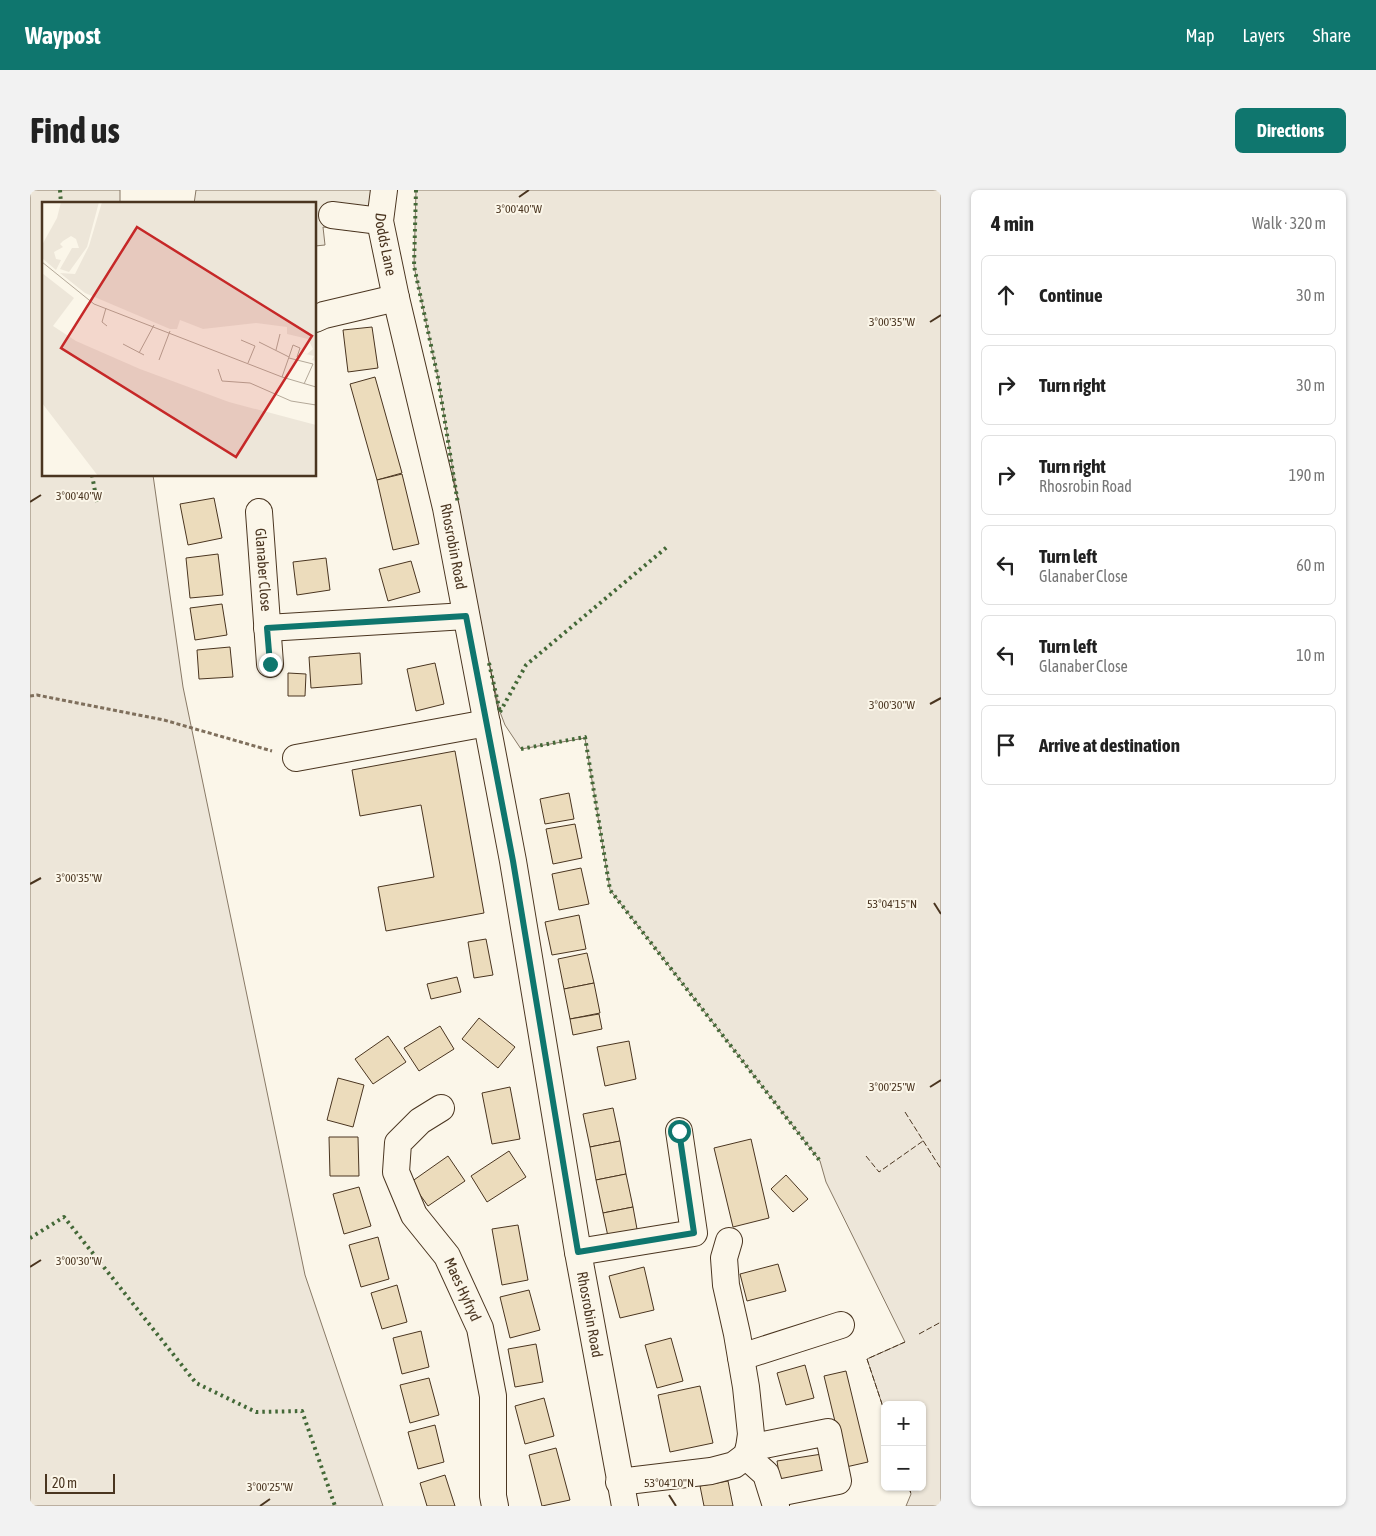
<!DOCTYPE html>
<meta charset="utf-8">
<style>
:root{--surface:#fff;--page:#f2f2f2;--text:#222;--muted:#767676;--line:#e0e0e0;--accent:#0f766e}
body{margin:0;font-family:"Asap Condensed",sans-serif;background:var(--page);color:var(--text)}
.controls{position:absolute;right:15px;bottom:15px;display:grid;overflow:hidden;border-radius:8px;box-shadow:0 1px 4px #0004}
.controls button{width:45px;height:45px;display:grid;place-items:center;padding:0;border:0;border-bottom:1px solid var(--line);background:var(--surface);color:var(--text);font:25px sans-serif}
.scale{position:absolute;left:15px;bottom:12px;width:70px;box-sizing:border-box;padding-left:5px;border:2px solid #4a3520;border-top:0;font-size:14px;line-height:18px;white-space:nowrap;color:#4a3520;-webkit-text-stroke:4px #fbf6e9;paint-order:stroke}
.stop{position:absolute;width:15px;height:15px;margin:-11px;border:4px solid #0f766e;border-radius:50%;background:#fff}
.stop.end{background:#0f766e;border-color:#fff;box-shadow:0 1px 5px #0008}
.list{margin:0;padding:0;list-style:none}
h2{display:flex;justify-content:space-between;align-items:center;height:65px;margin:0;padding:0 20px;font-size:21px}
h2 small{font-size:16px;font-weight:400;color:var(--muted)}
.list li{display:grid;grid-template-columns:32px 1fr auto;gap:15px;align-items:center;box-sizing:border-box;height:80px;margin:0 10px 10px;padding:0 10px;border:1px solid var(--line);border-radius:8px}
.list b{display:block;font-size:19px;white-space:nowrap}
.list p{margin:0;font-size:16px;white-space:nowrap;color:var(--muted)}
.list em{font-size:16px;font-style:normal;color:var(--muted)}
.icon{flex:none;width:28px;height:28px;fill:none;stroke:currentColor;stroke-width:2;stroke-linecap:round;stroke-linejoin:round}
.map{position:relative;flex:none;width:911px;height:1316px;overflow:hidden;border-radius:8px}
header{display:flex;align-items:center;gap:30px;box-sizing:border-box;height:70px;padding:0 25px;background:var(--accent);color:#fff}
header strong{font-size:24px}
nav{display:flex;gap:28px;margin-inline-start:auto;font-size:18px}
.intro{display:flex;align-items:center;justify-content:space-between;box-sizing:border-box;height:120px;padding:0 30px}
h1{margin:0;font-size:35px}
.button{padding:12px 22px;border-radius:8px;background:var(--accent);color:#fff;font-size:18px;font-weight:700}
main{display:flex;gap:30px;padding:0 30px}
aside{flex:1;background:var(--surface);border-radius:8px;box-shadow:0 1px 4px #0004}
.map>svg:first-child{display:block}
.green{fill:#ede6d9;stroke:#887966}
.parking{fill:#ede7d9;stroke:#887966}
.building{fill:#ecdcbc;stroke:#4a3520}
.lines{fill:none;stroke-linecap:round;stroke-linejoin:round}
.minor-casing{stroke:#4a3520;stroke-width:28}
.path{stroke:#7f6f5c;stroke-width:3;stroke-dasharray:4 2.5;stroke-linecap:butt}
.minor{stroke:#fbf6e9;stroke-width:26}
.hedge{stroke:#436837;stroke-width:4;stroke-dasharray:2.5 4;stroke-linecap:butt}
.fence{stroke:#4a3520;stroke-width:1;stroke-dasharray:6 2.5;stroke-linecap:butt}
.route{stroke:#0f766e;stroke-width:6}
.ticks{fill:none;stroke:#4a3520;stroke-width:2}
.labels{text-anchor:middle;stroke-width:4;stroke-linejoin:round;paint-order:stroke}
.street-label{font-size:15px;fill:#4a3520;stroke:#fbf6e9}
.inset-road{fill:none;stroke:#b4a999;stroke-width:1}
.view{fill:#c62828;fill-opacity:0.15;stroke:#c62828;stroke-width:2.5}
.inset-edge{fill:none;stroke:#4a3520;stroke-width:2.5}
.ticks-label{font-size:12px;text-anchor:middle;fill:#4a3520;stroke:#fbf6e9;stroke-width:4;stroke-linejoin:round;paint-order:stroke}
</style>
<header>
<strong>Waypost</strong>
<nav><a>Map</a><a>Layers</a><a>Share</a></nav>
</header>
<div class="intro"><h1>Find us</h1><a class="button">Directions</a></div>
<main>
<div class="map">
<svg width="911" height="1316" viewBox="0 0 911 1316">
<rect width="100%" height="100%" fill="#fbf6e9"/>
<g class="green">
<path d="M0 0H90V14H14V285H123L153 497 275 1085 353 1316H0Z"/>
<path d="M386 0H911V1316H876L881 1304 879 1297H892V1215H855V1223L837 1169 875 1152 796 992 790 971 580 700 555 548 491 559 475 535 470 522 441 393 408 188 384 76Z"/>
</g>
<path class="parking" d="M166 0H344L340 43 293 37 295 55 285 56V14H164Z"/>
<g class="building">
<path d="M342 137 348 178 318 182 313 140Z"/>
<path d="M345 187 372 283 347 290 320 194Z"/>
<path d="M372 284 389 354 363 360 347 290Z"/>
<path d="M184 308 192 348 158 355 150 314Z"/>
<path d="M188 364 193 405 160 408 156 368Z"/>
<path d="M296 368 300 400 267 405 263 372Z"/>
<path d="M381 371 390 402 358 411 349 379Z"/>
<path d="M192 414 197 445 165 450 160 418Z"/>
<path d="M200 457 203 487 169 489 167 460Z"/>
<path d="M330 463 332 494 281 498 279 467Z"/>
<path d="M405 473 414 514 386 521 377 479Z"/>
<path d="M258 483 276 484 275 506H258Z"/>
<path d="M425 561 454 723 356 741 348 697 404 687 391 615 330 626 322 580Z"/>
<path d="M539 603 544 629 515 634 510 609Z"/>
<path d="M545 634 552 668 523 674 516 639Z"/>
<path d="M551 678 559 714 529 720 522 684Z"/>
<path d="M549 725 556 759 522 765 515 732Z"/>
<path d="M456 749 463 785 444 788 438 752Z"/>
<path d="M557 763 564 793 534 799 528 769Z"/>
<path d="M427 787 431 802 401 809 397 794Z"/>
<path d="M564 793 570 823 540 829 534 799Z"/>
<path d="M569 824 572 839 543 845 540 829Z"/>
<path d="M449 828 485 857 468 878 432 849Z"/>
<path d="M410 836 424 859 389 881 374 858Z"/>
<path d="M358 846 376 872 343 894 325 869Z"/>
<path d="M599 851 606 889 575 896 567 857Z"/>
<path d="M308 888 334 895 323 937 297 930Z"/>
<path d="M480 897 490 949 462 954 452 903Z"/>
<path d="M583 918 590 951 560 957 553 924Z"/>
<path d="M299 947H328L329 986H300Z"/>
<path d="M721 949 739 1028 703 1037 684 958Z"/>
<path d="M590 951 596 984 566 990 560 957Z"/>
<path d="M479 961 496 987 457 1012 441 986Z"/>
<path d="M418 966 435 991 398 1016 381 992Z"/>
<path d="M596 984 603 1017 573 1023 566 990Z"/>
<path d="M756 985 778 1009 763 1022 741 999Z"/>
<path d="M329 997 341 1036 314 1044 303 1004Z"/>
<path d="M603 1017 609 1050 580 1056 573 1023Z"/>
<path d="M488 1035 498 1090 472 1095 462 1039Z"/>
<path d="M348 1047 359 1089 331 1097 319 1055Z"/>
<path d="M748 1074 756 1101 717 1111 710 1084Z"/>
<path d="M614 1077 624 1120 590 1128 579 1086Z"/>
<path d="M367 1095 377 1132 352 1139 341 1103Z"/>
<path d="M499 1100 510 1140 480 1148 470 1107Z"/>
<path d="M391 1141 399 1177 372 1184 363 1148Z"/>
<path d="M641 1148 653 1191 627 1198 615 1155Z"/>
<path d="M506 1154 513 1192 485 1197 478 1159Z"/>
<path d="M775 1175 784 1208 756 1215 747 1183Z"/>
<path d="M816 1181 838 1272 816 1277 794 1186Z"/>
<path d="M399 1188 409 1225 380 1233 370 1195Z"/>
<path d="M670 1196 683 1253 640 1262 628 1205Z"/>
<path d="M514 1208 524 1246 495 1254 485 1216Z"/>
<path d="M405 1235 414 1272 388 1279 378 1242Z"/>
<path d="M526 1258 540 1310 512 1316 499 1265Z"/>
<path d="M792 1264 796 1289 751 1296 747 1271Z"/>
<path d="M415 1285 425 1316H397L390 1293Z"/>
<path d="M698 1291 703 1316H674L670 1296Z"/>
</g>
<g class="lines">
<g class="minor-casing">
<g id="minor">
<path id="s1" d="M354 0 350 31 366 108 416 318 483 671 548 1062 595 1316"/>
<path d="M302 25 350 31"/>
<path d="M285 129 294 125 366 108"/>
<path id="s2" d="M229 322 240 474"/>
<path d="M237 438 436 426"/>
<path d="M266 568 457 533"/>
<path id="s3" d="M411 918 390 931 368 953 366 982 384 1025 417 1066 450 1138 463 1206V1306L465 1316"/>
<path d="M548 1062 664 1043 649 941"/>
<path d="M711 1167 811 1135"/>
<path d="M719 1258 798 1242 808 1291 743 1304"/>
<path d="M716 1266 736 1284 746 1316"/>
<path d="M589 1292 681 1281 704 1275 716 1266 719 1258 721 1244 716 1197 707 1144 696 1095 694 1068 699 1051"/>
</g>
</g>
<path class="path" d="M0 506 7 505 134 530 242 561"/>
<use href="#minor" class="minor"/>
<g class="hedge">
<path d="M30 0 31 14"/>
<path d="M386 0 384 76 408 188 428 314"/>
<path d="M62 285 67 312"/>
<path d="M459 473 470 522"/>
<path d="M470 522 496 475 637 357"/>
<path d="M491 559 555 547 580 700 790 971"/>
<path d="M0 1048 34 1027 166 1193 226 1222 272 1221 305 1316"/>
</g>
<g class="fence">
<path d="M875 922 911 979"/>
<path d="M836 966 849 982 893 951"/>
<path d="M889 1144 911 1132"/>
<path d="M855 1223 837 1169 875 1152"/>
<path d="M879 1297 881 1304"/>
</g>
</g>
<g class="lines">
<path class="route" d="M240 474 237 438 436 426 483 671 548 1062 664 1043 649 941"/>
</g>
<path class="ticks" d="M489 7 499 0M900 132 911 125M0 312 11 305M900 514 911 508M0 694 11 688M904 713 911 724M900 897 911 890M0 1077 11 1070M639 1305 646 1316M230 1316 240 1309"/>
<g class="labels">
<g class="street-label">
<text dy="5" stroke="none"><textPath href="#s1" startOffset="55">Dodds Lane</textPath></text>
<text dy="5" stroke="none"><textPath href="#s1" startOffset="365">Rhosrobin Road</textPath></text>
<text dy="5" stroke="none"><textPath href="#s2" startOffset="58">Glanaber Close</textPath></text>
<text dy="5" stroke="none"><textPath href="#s3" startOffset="221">Maes Hyfryd</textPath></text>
<text dy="5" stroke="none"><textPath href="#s1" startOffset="1145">Rhosrobin Road</textPath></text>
</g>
</g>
<g transform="translate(12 12)">
<rect width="274" height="274" fill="#fbf6e9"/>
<path d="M19 0H57L45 45 27 70 18 67 30 46H37L34 37 29 34 21 39 18 42 21 45 12 50 14 57 19 58 14 68 0 56V43L15 16ZM60 0H274V159L270 158 272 154 260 151 265 152 271 147 266 137 245 132V125L214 121 161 127 138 118 135 127H128L43 91 18 71 33 72 47 44ZM0 71 32 96 11 124 34 139 98 167 187 200 274 223V274H56L0 201Z" fill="#ede6d9"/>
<path class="inset-road" d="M0 60 52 102 240 175 274 185M64 106 60 120 65 124M199 138 213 144 206 161M217 140 247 155 240 175M81 142 102 153M234 148 238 132M97 151 112 123M247 155 251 143 258 146 255 155M247 156 271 162 262 182M117 158 128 129M176 167 180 179 208 181 249 199 274 203"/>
<path class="view" d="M95 25 270 134 194 255 19 146Z"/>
<rect width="274" height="274" class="inset-edge"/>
</g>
<g class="ticks-label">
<text x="489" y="23">3°00'40"W</text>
<text x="862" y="136">3°00'35"W</text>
<text x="49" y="310">3°00'40"W</text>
<text x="862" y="519">3°00'30"W</text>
<text x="49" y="692">3°00'35"W</text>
<text x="862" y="718">53°04'15"N</text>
<text x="862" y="901">3°00'25"W</text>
<text x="49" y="1075">3°00'30"W</text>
<text x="639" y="1297">53°04'10"N</text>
<text x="240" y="1301">3°00'25"W</text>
</g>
</svg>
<div class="controls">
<button>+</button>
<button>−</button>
</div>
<div class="scale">20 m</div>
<div class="stop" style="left:649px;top:941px"></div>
<div class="stop end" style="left:240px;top:474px"></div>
</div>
<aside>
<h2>4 min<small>Walk · 320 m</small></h2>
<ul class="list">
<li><svg class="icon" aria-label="ahead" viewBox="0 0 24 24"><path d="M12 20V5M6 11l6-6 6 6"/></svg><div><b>Continue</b></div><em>30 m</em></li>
<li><svg class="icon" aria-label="right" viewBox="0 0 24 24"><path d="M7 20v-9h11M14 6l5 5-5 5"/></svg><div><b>Turn right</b></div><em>30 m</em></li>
<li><svg class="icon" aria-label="right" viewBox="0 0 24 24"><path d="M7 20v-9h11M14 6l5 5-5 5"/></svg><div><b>Turn right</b><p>Rhosrobin Road</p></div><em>190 m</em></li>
<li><svg class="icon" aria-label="left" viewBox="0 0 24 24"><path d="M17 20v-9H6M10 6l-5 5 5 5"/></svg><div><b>Turn left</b><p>Glanaber Close</p></div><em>60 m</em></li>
<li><svg class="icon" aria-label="left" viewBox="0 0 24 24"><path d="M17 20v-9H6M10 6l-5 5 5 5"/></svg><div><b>Turn left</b><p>Glanaber Close</p></div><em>10 m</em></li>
<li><svg class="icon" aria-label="arrive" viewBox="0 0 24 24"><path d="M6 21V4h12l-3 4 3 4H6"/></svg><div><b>Arrive at destination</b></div></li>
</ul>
</aside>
</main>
